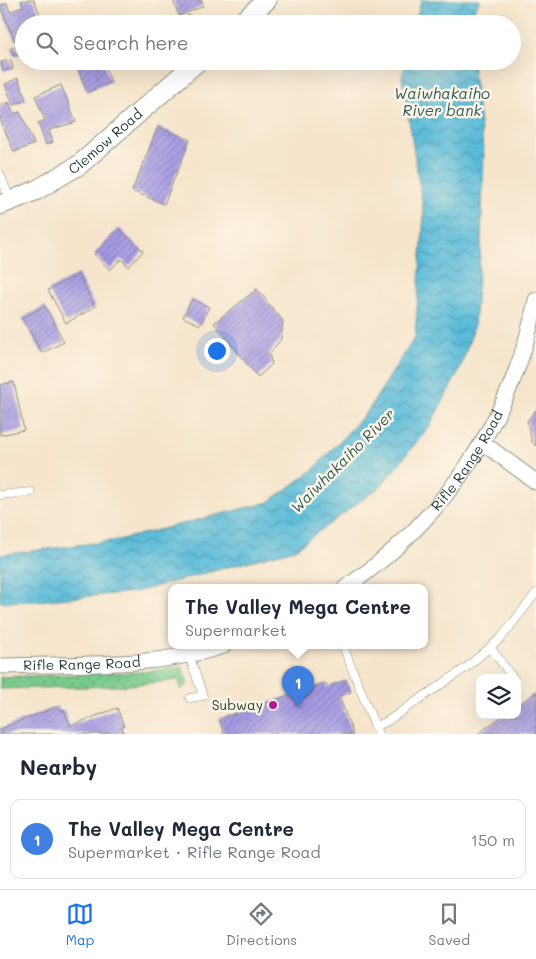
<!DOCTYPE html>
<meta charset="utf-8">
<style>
:root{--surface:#fff;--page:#f2f2f3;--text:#1f2937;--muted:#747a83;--line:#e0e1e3;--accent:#1a73e8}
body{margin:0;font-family:Mali,sans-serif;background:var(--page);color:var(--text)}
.controls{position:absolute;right:15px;bottom:15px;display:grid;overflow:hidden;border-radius:10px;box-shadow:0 5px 20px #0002}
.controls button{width:45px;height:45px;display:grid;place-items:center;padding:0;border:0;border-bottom:1px solid var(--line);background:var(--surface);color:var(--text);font:25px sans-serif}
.you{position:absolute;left:216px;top:350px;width:18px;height:18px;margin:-12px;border:4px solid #fff;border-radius:50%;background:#1a73e8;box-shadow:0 0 0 8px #1a73e833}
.badge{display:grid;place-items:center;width:32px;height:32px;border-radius:50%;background:var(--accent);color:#fff;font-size:16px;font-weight:700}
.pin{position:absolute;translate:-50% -41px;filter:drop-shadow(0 1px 2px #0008)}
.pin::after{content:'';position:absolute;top:26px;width:18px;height:15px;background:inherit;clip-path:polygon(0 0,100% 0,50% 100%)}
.popup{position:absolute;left:168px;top:584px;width:260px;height:65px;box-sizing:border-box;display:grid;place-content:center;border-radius:10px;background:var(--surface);filter:drop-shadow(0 1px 4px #0005);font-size:16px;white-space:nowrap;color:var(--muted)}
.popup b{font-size:19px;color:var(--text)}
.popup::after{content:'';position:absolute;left:50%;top:100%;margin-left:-10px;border:10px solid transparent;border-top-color:var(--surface)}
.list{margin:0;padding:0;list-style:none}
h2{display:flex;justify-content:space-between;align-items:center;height:65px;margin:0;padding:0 20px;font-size:21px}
h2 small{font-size:16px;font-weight:400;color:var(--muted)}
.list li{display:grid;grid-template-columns:32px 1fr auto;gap:15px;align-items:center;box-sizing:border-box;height:80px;margin:0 10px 10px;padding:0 10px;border:1px solid var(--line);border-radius:10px}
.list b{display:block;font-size:19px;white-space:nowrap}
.list p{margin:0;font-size:16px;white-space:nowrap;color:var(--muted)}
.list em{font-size:16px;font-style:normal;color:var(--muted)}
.icon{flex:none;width:28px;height:28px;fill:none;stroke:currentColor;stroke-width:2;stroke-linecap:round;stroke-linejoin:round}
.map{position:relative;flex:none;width:536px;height:734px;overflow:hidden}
.search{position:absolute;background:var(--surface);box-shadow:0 5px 20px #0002;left:15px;right:15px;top:15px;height:55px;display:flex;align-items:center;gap:12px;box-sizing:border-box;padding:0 18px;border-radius:28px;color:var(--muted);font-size:19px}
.sheet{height:155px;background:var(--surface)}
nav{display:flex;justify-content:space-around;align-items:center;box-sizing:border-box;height:70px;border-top:1px solid var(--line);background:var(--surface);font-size:14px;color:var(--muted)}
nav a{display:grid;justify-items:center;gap:2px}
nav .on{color:var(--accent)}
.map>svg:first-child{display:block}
.grass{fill:url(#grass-dots);stroke:#4c8460}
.water{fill:url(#water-waves);stroke:#3c7c86}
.building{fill:url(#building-hatch)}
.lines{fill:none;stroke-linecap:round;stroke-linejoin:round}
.service-casing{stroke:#8a9180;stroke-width:9}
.minor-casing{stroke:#8a9180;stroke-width:17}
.tertiary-casing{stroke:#8a9180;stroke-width:21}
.service{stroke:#fff;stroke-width:8}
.minor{stroke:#fff;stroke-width:15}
.tertiary{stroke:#fff;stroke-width:19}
.poi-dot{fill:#b5179e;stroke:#fcf5e5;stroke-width:2}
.labels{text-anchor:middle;stroke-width:5;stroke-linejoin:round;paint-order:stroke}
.street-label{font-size:14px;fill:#1f3d34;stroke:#fcf5e5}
.poi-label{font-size:14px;fill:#1f3d34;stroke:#fcf5e5;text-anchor:end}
.water-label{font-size:15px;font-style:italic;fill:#2e5c5d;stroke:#fcf5e5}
</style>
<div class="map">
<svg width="536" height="734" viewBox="0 0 536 734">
<defs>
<pattern id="grass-dots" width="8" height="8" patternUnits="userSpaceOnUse" patternTransform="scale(1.25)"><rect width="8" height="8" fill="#78ca8d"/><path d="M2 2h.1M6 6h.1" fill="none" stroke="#62a574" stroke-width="1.8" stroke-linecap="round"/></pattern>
<pattern id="water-waves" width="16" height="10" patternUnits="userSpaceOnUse" patternTransform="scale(1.25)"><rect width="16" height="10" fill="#5abbd9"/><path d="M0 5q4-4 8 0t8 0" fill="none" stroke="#4a99b1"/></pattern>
<pattern id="building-hatch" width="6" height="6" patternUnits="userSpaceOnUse" patternTransform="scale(1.25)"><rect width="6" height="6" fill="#a69ae5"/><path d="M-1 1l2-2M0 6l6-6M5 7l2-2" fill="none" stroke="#877fba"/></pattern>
</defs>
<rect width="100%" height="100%" fill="#fcf5e5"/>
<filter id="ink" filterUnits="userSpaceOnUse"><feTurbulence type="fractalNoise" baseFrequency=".02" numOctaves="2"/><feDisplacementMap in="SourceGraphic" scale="10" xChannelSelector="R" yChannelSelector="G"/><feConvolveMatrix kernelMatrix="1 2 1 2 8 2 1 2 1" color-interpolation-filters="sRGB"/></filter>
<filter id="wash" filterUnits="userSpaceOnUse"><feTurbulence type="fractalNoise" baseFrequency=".0096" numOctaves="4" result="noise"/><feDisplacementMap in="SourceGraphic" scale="20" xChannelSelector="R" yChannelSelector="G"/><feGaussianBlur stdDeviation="1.12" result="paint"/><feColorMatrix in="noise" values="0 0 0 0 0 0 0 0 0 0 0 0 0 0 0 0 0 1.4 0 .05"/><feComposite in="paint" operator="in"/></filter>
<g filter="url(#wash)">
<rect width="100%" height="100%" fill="#f6e5cc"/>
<path class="grass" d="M182 667 188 684 181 690 179 680 120 686 0 689V677L144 672Z"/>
<g class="water">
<path d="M421 0H480L469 20V24H415Z"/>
<path d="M406 61H472L484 155 481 243 474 327 460 369 429 427 381 486 295 549 136 592 36 601 0 602V555L118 540 269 502 313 470 367 412 415 337 424 214 402 77Z"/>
</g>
<g id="blocks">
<g class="building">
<path d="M21 0H34L42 19 35 22 36 24H24V37L15 41 0 6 7 3 10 12 23 6Z"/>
<path d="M173 0H201L203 6 179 16Z"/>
<path d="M190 15 194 24H182L180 19Z"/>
<path d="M18 46 21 54 14 56 11 48Z"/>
<path d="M11 60 13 69 3 71 1 62Z"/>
<path d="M40 61H57L42 67Z"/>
<path d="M75 61H103L111 82 87 92Z"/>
<path d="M130 61H140L136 66Z"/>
<path d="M144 61H154L149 66Z"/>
<path d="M18 78 26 100 13 105 5 84Z"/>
<path d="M61 85 76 122 49 130 53 142 46 145 38 123 45 120 35 96Z"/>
<path d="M9 102 14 114 20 112 34 144 14 152 0 119V106Z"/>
<path d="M158 127 190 140 164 204 132 191Z"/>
<path d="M119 228 143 251 129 267 121 259 110 270 94 254Z"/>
<path d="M78 274 95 307 66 323 48 290Z"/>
<path d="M257 289 283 321 281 339 269 354 272 364 258 377 214 323Z"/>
<path d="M192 299 209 307 200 325 183 317Z"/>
<path d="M45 306 64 342 42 353 22 318Z"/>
<path d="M14 382 24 430 0 435V385Z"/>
<path d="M536 410V446L532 442 527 421Z"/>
<path d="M346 680 351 692 339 696 353 734H224L219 719 326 683 327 687Z"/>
<path d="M536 692V734H478L504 715H517V706Z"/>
<path d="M58 706 59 710H64L70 726 117 708 124 726 122 727 124 734H0V729Z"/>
</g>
</g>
</g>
<g filter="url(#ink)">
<use href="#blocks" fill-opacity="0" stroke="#8a9180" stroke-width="1"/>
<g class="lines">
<g class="service-casing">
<g id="service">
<path d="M0 174 10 200"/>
<path d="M0 495 31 492"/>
<path d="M343 646 378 734"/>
<path d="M490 647 513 678"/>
<path d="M189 655 203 696 190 698"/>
<path d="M375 726 386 722 467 667 502 637 536 593"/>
</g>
</g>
<g class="minor-casing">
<g id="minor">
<path d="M483 443 536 482"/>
<path id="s1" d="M345 588C444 520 513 419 536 300"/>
<path id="s2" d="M0 666C73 663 152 669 223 646"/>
</g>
</g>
<g class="tertiary-casing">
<g id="tertiary">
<path d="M240 24 267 0"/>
<path id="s3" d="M0 205 35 191 79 165 198 61"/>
</g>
</g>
<use href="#service" class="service"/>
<use href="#minor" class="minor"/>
<use href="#tertiary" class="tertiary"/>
</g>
</g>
<circle class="poi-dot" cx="273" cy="705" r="5"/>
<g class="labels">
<g class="street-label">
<text dy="5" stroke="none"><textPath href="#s3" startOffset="124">Clemow Road</textPath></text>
<text dy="5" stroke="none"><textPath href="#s1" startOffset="178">Rifle Range Road</textPath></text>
<text dy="5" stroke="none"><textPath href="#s2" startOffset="82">Rifle Range Road</textPath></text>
</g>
<g class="poi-label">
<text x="263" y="710">Subway</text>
</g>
<g class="water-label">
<text x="442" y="99">Waiwhakaiho<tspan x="442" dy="17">River bank</tspan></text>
<text transform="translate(343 461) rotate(-45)" y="5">Waiwhakaiho River</text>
</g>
</g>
</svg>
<div class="controls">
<button><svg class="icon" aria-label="layers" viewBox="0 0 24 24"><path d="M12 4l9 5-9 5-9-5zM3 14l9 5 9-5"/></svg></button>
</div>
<div class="you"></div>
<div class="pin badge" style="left:298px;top:707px;background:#3f7fe0">1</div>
<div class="popup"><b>The Valley Mega Centre</b>Supermarket</div>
<div class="search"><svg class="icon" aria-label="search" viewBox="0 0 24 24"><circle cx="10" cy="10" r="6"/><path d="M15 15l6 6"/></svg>Search here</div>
</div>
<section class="sheet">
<h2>Nearby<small></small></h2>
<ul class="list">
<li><span class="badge" style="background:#3f7fe0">1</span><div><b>The Valley Mega Centre</b><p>Supermarket · Rifle Range Road</p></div><em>150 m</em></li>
</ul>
</section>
<nav>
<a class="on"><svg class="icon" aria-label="map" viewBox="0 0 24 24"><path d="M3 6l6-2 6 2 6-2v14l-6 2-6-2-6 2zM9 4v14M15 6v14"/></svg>Map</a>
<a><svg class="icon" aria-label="directions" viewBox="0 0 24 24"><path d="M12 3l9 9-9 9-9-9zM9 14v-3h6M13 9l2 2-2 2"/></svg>Directions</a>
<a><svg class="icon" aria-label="saved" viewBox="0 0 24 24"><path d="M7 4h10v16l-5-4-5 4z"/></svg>Saved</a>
</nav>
